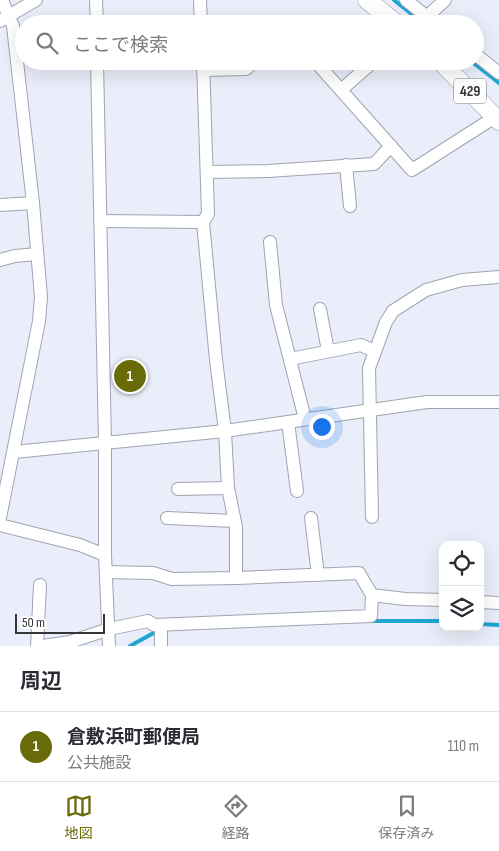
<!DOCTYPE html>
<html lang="ja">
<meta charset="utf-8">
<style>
:root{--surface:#fff;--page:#f7f7f7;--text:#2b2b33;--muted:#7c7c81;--line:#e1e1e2;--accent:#696a08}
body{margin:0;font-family:"Sofia Sans Condensed","Noto Sans JP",sans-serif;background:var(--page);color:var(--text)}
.controls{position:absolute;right:15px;bottom:15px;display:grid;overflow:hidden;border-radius:10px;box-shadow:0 5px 20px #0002}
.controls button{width:45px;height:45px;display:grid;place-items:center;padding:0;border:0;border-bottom:1px solid var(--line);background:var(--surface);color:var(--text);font:25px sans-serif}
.scale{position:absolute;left:15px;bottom:12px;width:90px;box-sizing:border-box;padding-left:5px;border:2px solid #34363a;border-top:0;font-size:14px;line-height:18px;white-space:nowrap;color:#34363a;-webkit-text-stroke:4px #fff;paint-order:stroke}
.you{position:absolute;left:321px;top:426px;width:18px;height:18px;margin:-12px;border:4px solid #fff;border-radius:50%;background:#1a73e8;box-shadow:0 0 0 8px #1a73e833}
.badge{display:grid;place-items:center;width:32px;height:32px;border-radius:50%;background:var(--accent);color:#fff;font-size:16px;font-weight:700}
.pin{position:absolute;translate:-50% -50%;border:2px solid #fff;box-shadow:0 1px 5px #0006}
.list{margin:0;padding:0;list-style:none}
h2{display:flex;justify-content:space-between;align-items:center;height:65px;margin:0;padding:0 20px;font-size:21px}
h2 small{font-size:16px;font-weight:400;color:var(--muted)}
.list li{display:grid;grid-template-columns:32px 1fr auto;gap:15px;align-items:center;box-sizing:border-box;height:70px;padding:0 20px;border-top:1px solid var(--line)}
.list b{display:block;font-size:19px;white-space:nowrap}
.list p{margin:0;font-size:16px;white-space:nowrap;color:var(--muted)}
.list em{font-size:16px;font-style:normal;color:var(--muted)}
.icon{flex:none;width:28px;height:28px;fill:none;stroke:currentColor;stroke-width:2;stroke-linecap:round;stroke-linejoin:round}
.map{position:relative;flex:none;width:499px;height:646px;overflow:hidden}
.search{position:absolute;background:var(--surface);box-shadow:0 5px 20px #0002;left:15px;right:15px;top:15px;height:55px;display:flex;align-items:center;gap:12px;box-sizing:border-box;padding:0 18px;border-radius:28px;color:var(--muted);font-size:19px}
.sheet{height:135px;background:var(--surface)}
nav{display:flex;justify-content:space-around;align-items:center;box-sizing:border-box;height:70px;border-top:1px solid var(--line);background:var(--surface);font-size:14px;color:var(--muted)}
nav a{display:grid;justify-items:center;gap:2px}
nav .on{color:var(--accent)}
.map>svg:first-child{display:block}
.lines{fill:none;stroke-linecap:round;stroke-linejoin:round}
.stream{stroke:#20a6d1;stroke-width:4}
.minor-casing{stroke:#9fa4af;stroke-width:14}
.highway-casing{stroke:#9fa4af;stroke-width:19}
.minor{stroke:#fff;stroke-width:12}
.highway{stroke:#fff;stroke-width:18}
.labels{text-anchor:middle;stroke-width:4.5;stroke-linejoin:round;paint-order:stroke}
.shield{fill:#fff;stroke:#717275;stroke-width:1}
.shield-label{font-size:15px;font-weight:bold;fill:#34363a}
</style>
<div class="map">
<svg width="499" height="646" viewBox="0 0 499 646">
<rect width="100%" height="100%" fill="#e9eefa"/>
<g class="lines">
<g class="stream">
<path d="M394 0 419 20"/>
<path d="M471 61 499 83"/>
<path d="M371 621H443"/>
<path d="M480 624 499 625"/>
<path d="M130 646 159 630"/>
</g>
<g class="minor-casing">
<g id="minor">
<path d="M96 0 97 24"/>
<path d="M200 0 201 24"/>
<path d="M406 0 436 24"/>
<path d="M0 21 36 0"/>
<path d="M419 24 445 0"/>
<path d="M475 54 499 73"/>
<path d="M97 61 105 443V555L109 646"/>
<path d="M203 61 208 214 203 222 216 360 225 431 228 488 236 527V578"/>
<path d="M315 61 412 170 495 117"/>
<path d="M203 70 246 69 255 61"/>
<path d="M341 90 374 61"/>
<path d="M346 165 350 206"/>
<path d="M207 172 268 171 374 164 391 146"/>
<path d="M0 205 33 203"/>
<path d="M100 221 203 222"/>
<path d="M270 242 276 305 305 419"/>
<path d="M0 260 15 256 37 254"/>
<path d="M320 309 328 351"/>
<path d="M290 359 361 345 374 351"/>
<path d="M288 422 297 491"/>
<path d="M14 452 225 431 427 402H499"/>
<path d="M178 489 228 488"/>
<path d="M372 517 369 368 386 322 393 311 426 290 462 280 499 277"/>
<path d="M0 518 39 321 41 297 33 203 13 26 2 0"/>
<path d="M167 518 234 521"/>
<path d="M311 518 318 575"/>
<path d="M0 525 80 545 105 555"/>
<path d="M106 572 153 573 172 579 236 578 359 573 372 595 405 599 443 600"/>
<path d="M480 602 499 603"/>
<path d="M161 625V646"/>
<path d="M37 646 40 585"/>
<path d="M43 646 70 642 109 629 148 621 154 625 371 616 372 595"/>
</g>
</g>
<g class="highway-casing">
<g id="highway">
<path d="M367 0 397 24"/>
<path d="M440 61 499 121"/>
</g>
</g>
<use href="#minor" class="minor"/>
<use href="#highway" class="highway"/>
</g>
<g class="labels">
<rect class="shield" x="454" y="78.5" width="32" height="25" rx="4"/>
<g class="shield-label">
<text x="470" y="96">429</text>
</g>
</g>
</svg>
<div class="controls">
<button><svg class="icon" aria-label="locate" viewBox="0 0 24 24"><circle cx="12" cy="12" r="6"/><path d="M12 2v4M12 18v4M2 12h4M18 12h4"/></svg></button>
<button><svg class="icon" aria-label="layers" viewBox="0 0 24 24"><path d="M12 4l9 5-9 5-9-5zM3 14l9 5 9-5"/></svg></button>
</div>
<div class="scale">50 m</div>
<div class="you"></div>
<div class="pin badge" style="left:130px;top:376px">1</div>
<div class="search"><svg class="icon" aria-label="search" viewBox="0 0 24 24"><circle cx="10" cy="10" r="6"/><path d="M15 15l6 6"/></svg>ここで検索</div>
</div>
<section class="sheet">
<h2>周辺<small></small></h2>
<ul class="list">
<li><span class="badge">1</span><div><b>倉敷浜町郵便局</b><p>公共施設</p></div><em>110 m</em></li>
</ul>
</section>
<nav>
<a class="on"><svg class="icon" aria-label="map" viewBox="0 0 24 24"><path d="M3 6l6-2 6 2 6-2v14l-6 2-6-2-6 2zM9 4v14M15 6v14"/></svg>地図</a>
<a><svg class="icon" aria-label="directions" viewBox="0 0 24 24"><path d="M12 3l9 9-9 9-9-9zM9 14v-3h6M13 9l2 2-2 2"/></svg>経路</a>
<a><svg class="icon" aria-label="saved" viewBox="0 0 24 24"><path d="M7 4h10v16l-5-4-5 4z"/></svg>保存済み</a>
</nav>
